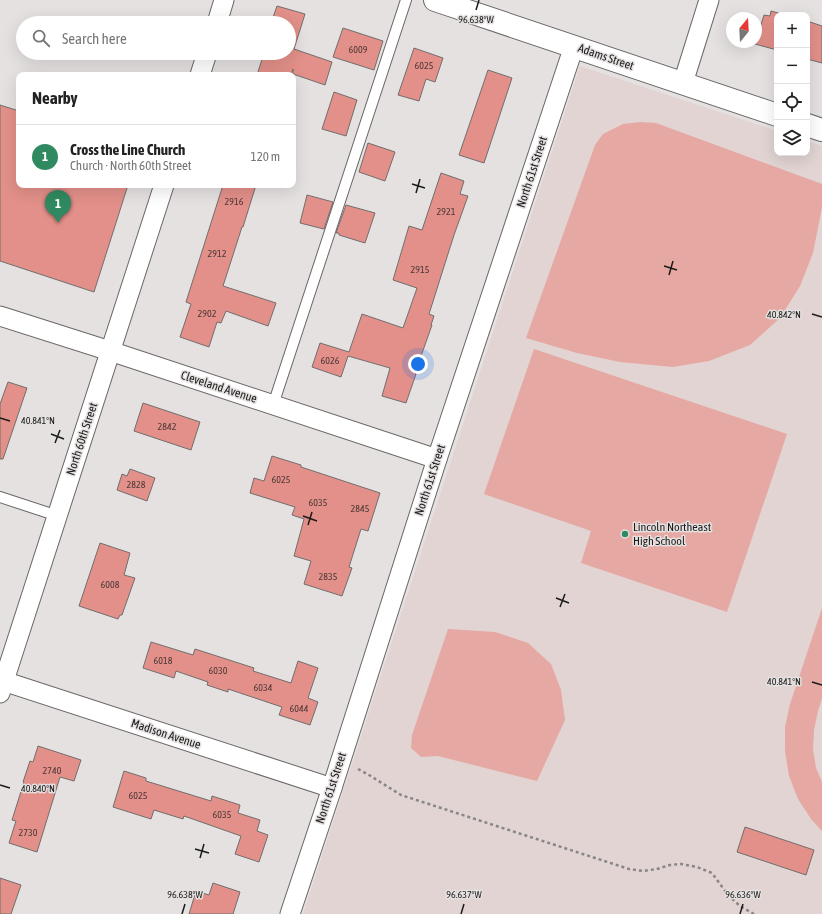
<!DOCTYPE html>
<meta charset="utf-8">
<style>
:root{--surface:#fff;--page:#f6f6f6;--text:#222;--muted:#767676;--line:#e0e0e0;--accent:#2f8a61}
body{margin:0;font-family:"Asap Condensed",sans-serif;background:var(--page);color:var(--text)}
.controls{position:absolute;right:12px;top:12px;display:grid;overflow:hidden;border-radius:8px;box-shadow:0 4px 16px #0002}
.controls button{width:36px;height:36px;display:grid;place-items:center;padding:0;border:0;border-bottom:1px solid var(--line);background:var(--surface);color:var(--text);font:20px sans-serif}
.compass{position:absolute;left:726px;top:12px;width:36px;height:36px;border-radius:50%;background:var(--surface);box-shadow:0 4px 16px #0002;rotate:18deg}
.you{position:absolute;left:418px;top:364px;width:14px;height:14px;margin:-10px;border:3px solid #fff;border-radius:50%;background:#1a73e8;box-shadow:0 0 0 6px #1a73e833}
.badge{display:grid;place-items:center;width:26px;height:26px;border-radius:50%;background:var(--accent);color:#fff;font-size:13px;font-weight:700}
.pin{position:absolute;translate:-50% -33px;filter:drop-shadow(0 1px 2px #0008)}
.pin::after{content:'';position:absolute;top:21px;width:14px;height:12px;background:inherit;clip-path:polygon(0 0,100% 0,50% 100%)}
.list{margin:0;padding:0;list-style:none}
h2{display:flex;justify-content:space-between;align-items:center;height:52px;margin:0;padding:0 16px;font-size:17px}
h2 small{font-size:13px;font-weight:400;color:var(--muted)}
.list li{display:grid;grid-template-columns:26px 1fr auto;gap:12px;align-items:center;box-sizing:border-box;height:64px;padding:0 16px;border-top:1px solid var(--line)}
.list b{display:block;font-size:15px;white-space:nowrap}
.list p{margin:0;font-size:13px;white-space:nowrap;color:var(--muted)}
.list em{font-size:13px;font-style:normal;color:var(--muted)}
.icon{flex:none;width:22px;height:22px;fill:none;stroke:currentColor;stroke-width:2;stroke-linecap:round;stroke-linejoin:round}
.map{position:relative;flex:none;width:822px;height:914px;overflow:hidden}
.search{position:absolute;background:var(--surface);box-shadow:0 4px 16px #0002;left:16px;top:16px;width:280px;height:44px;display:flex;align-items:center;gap:10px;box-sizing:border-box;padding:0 14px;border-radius:22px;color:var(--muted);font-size:15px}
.panel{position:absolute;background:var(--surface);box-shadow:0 4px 16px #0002;left:16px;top:72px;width:280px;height:116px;border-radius:8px}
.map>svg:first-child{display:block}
.built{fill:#e1d4d2}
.green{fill:#e6a8a2}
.building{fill:#e29089;stroke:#716e6d}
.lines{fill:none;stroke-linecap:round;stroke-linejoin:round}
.service-casing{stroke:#6a6766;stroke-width:12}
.minor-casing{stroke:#6a6766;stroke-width:21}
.secondary-casing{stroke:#6a6766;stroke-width:24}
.path{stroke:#898686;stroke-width:2.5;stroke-dasharray:3 3;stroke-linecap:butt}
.service{stroke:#fff;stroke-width:10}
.minor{stroke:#fff;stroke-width:19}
.secondary{stroke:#fff;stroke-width:22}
.ticks{fill:none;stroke:#1c1b1b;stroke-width:1.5}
.poi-dot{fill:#2f8a61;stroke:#e5e1e1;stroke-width:1.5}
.labels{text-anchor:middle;stroke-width:3;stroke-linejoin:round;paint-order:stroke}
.number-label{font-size:10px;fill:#4e3836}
.street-label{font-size:12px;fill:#1c1b1b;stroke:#e5e1e1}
.poi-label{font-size:12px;fill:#1c1b1b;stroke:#e5e1e1;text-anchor:start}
.ticks-label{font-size:10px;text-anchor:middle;fill:#1c1b1b;stroke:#e5e1e1;stroke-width:3;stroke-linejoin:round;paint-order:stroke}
</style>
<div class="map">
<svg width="822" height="914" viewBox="0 0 822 914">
<rect width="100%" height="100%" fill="#e5e1e1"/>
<path class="built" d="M580 66 777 131V153H807V141L822 146V914H303Z"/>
<g class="green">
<path d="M640 122 656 123 822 184V207L813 253 800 286 780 318 750 345 709 361 673 367 620 362 577 353 526 338 595 145 603 134 623 124Z"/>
<path d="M534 349 787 434 727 612 581 563 591 531 484 494Z"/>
<path d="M822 608V698L818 711 814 730 813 749 816 768 822 782V831L811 819 798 799 789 776 785 751V727L790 704Z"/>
<path d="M448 629 495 632 528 643 551 664 561 690 565 720 537 781 438 756 421 757 411 748 412 735Z"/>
</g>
<g class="building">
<path d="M277 6 305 14 294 49 332 62 325 85 293 74V69L291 75H257L264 53H289V23H271Z"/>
<path d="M771 11 785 15H777V50L755 44 764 15 770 16Z"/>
<path d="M807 21 822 26V63L807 59Z"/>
<path d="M343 28 383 41 374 70 333 57Z"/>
<path d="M414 48 443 58 435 82 426 79 419 101 398 95Z"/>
<path d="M488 70 512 78 484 163 459 155Z"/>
<path d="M334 92 357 100 346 136 322 129Z"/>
<path d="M0 105 19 111V185H128L94 292 0 261Z"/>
<path d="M368 143 395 152 385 181 359 172Z"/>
<path d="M441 173 464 181 460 194 468 196 454 235 429 314 434 316 431 325H432L415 373 416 374 406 403 382 396 390 368 348 356 341 377 312 367 320 343 349 352 362 314 403 328 417 288 393 280 409 226 422 230Z"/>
<path d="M223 185H256L243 227H242L223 286 276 303 268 326 226 311 221 323 217 322 209 347 180 337 191 304 186 302Z"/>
<path d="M307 195 333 202 324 229 300 223Z"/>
<path d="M346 205 375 213 365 243 339 235V233H336Z"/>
<path d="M8 382 27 388 3 459H0V404Z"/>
<path d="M143 403 200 422 191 450 134 431Z"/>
<path d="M272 456 301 465V467L380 493 368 531 361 529 349 567 352 568 342 596 304 584 311 561 294 556 304 519 292 515 295 507 250 493 254 478 264 481Z"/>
<path d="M130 469 155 478 147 501 117 490 122 474 127 476Z"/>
<path d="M100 543 130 553 124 575 135 578 122 615H120L118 619 79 606Z"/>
<path d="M151 642 193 655 195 649 254 668 253 671 291 683 298 661 318 668 308 698 318 702 310 725 279 715 282 707 228 689V692L207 685 208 682 176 671 174 678 143 668Z"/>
<path d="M38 746 81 760 74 781 60 777 37 852 9 843 16 821 12 820 24 782H23L30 761 33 762Z"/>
<path d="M124 771 146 778V781L211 801 212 796 240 805 238 813 260 820 257 831 268 835 259 862 235 854 241 836 184 816 183 819 154 810 151 819 113 807Z"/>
<path d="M745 827 814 850 806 875 737 852Z"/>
<path d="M0 878 21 885 11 914H0Z"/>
<path d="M213 883 240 892 233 914H189L196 891 209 895Z"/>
</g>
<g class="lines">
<g class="service-casing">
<g id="service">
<path d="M273 405 406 0"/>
<path d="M0 497 58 516"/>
</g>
</g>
<g class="minor-casing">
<g id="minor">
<path d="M217 23 224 0"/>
<path d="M200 75 207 53"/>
<path d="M683 83 709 0"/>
<path d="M0 316 110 351 437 459"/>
<path d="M0 680 332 788"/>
<path d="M0 693 164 185"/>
<path d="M290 914 332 788 437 459 574 46"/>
</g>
</g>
<g class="secondary-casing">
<g id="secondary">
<path d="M435 0 777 115"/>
<path d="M807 125 822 130"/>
</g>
</g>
<path class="path" d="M358 769 369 775 401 795 629 869 643 871 657 869 670 865 681 864 697 867 712 873 728 895 740 906 754 914"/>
<use href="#service" class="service"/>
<use href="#minor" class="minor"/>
<use href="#secondary" class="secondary"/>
</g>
<path class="ticks" d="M476 10 479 0M412 184 425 188M416 193 420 179M664 266 677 270M669 275 673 261M812 314 822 317M0 418 10 421M51 434 64 439M55 443 60 430M303 516 317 521M308 525 312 512M556 598 569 603M560 607 565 594M812 682 822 685M0 785 10 788M195 849 209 853M200 858 204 844M182 914 185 904M461 914 464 904M740 914 743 904"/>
<circle class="poi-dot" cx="625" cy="534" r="4"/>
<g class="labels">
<g class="number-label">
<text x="358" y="53">6009</text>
<text x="424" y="69">6025</text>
<text x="234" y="205">2916</text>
<text x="446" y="215">2921</text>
<text x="217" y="257">2912</text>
<text x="420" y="273">2915</text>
<text x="207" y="317">2902</text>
<text x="330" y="364">6026</text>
<text x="167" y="430">2842</text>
<text x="281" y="483">6025</text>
<text x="136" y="488">2828</text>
<text x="318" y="506">6035</text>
<text x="360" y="512">2845</text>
<text x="328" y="580">2835</text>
<text x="110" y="588">6008</text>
<text x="163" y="664">6018</text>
<text x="218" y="674">6030</text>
<text x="263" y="691">6034</text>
<text x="299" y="712">6044</text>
<text x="52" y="774">2740</text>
<text x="138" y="799">6025</text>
<text x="222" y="818">6035</text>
<text x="28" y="836">2730</text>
</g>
<g class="street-label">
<text transform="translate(606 57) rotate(19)" y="4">Adams Street</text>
<text transform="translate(532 172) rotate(-72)" y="4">North 61st Street</text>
<text transform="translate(219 387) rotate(18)" y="4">Cleveland Avenue</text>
<text transform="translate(82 439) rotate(-72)" y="4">North 60th Street</text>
<text transform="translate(430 480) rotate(-72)" y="4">North 61st Street</text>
<text transform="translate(166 734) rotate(18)" y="4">Madison Avenue</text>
<text transform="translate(331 788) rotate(-72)" y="4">North 61st Street</text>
</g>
<g class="poi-label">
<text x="633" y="531">Lincoln Northeast<tspan x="633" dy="14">High School</tspan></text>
</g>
</g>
<g class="ticks-label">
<text x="476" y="23">96.638°W</text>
<text x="784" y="318">40.842°N</text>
<text x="38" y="424">40.841°N</text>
<text x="784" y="685">40.841°N</text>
<text x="38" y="792">40.840°N</text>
<text x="185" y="898">96.638°W</text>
<text x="464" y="898">96.637°W</text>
<text x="743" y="898">96.636°W</text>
</g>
</svg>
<div class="controls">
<button>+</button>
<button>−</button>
<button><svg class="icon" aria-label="locate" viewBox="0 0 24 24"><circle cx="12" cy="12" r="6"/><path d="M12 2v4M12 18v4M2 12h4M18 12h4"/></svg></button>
<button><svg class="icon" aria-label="layers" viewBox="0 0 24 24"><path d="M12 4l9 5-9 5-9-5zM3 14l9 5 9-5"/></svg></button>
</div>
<svg class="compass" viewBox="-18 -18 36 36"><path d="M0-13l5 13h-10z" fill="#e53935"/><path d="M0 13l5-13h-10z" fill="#767676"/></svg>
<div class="you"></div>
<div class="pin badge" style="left:58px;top:223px">1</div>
<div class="search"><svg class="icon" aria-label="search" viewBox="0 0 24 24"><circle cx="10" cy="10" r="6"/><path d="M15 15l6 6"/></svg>Search here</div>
<section class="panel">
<h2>Nearby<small></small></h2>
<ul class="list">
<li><span class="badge">1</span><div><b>Cross the Line Church</b><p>Church · North 60th Street</p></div><em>120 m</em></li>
</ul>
</section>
</div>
